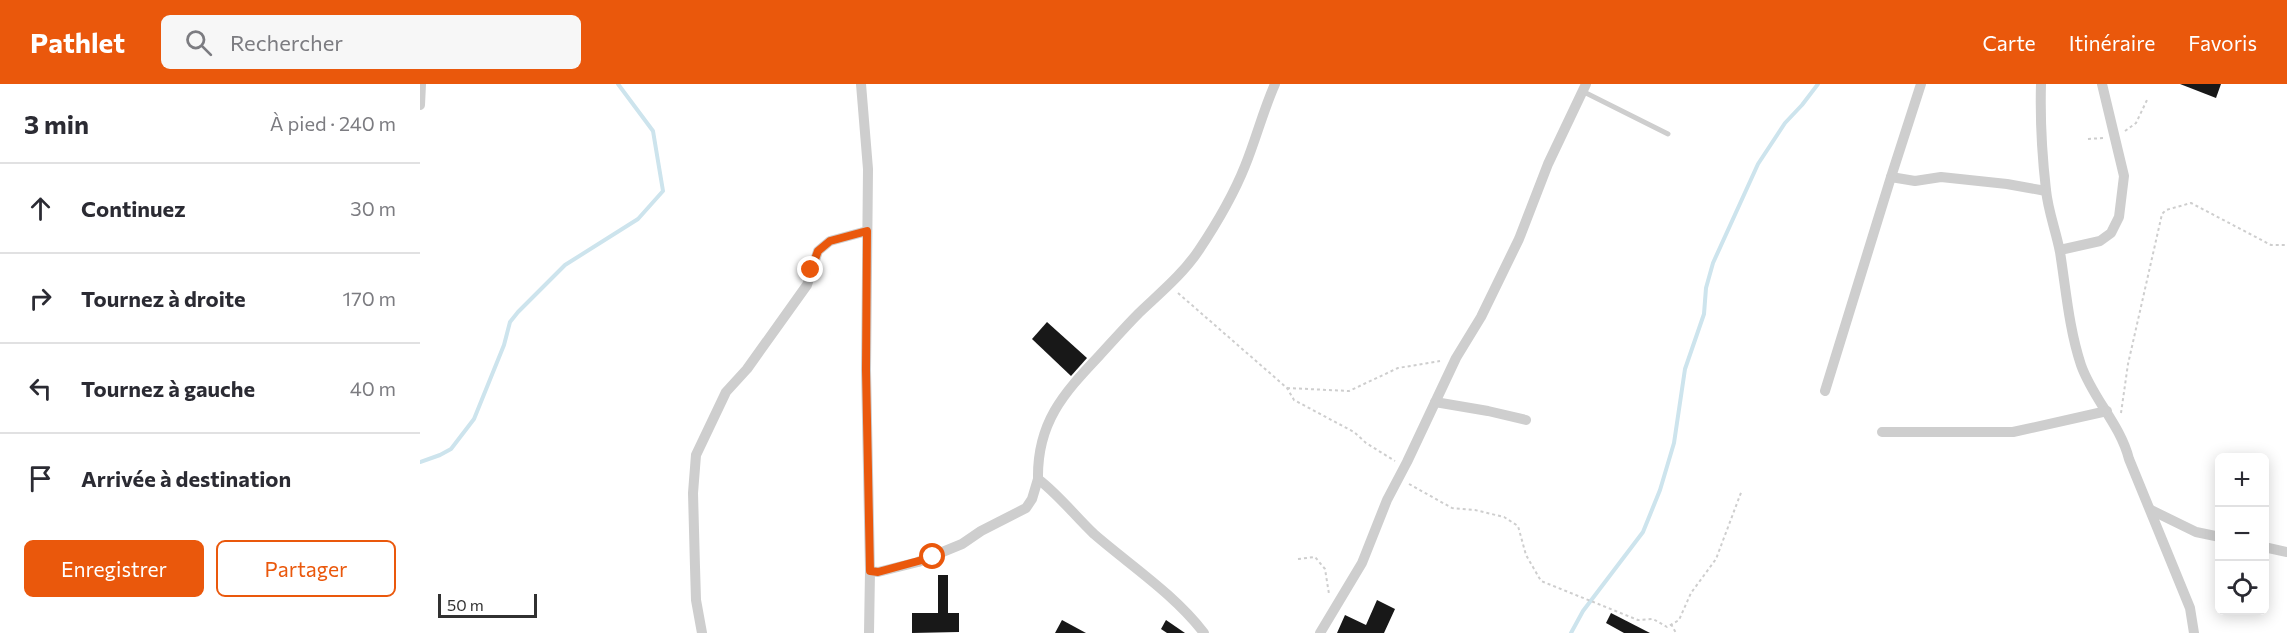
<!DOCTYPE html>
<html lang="fr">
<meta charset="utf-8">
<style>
:root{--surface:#fff;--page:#f7f7f7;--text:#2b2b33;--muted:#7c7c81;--line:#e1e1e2;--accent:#ea580c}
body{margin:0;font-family:Commissioner,sans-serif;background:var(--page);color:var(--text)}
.controls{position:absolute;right:18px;bottom:18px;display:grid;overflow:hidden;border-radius:9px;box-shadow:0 3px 15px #0003}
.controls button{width:54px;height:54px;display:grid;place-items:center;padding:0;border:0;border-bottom:2px solid var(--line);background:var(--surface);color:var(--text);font:30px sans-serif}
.scale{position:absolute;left:18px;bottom:15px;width:99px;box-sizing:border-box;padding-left:6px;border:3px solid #313131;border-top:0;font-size:16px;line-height:21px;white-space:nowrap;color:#313131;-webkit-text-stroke:4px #fff;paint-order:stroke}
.stop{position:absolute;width:18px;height:18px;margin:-14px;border:4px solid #ea580c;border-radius:50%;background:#fff}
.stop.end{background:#ea580c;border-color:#fff;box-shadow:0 2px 6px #0008}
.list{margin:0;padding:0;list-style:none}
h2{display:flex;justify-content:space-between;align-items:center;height:78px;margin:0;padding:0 24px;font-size:26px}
h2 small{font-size:20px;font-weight:400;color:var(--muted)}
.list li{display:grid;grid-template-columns:39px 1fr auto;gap:18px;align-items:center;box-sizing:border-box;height:90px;padding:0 24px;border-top:2px solid var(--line)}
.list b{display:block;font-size:22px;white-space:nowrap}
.list em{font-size:20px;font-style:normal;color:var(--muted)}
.actions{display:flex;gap:12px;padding:18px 24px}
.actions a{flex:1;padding:14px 0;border:2px solid var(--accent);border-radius:9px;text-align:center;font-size:21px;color:var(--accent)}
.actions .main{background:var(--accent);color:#fff}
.icon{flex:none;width:33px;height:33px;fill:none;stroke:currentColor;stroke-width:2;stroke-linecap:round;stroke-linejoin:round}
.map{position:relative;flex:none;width:1867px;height:549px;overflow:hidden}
header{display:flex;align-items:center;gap:36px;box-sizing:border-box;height:84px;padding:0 30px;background:var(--accent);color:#fff}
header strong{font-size:28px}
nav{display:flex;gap:33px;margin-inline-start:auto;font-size:21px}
.search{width:420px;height:54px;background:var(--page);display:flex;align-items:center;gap:15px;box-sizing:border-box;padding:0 21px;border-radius:9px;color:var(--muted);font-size:22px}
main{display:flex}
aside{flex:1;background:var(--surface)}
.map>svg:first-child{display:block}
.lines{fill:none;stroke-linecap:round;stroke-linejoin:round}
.stream{stroke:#cde4ed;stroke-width:4}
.building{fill:#181818}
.path{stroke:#cecece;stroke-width:2;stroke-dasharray:3 3;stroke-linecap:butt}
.service{stroke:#cecece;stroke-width:5}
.minor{stroke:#cecece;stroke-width:10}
.route{stroke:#ea580c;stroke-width:8}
</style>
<header>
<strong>Pathlet</strong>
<div class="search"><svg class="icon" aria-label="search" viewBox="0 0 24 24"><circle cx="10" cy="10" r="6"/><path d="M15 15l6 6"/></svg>Rechercher</div>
<nav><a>Carte</a><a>Itinéraire</a><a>Favoris</a></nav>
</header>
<main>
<aside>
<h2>3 min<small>À pied · 240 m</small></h2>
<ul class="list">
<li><svg class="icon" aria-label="ahead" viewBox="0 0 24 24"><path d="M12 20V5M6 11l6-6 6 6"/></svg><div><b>Continuez</b></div><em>30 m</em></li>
<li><svg class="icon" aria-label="right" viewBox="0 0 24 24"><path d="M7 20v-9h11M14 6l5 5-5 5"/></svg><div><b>Tournez à droite</b></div><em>170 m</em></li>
<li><svg class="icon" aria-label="left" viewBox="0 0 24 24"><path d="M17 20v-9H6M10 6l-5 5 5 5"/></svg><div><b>Tournez à gauche</b></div><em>40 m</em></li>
<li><svg class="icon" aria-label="arrive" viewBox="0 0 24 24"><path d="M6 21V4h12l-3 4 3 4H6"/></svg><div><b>Arrivée à destination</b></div></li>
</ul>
<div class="actions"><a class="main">Enregistrer</a><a>Partager</a></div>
</aside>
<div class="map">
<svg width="1867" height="549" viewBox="0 0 1867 549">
<rect width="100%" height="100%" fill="#fff"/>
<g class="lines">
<g class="stream">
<path d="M0 378 20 371 31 365 54 335 84 261 90 238 98 228 145 181 218 135 243 107 233 47 198 0"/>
<path d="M1151 549 1163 527 1223 448 1240 406 1254 359 1265 285 1284 230 1286 204 1293 179 1338 80 1365 39 1382 21 1398 0"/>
</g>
</g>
<g class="building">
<path d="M1760 0H1801L1796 14Z"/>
<path d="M627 238 667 274 651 292 612 255Z"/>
<path d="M518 491H528V529H539V548L492 549V529H518Z"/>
<path d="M957 516 975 525 964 549H917L925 531 946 541Z"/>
<path d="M1191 529 1230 549H1204L1186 539Z"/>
<path d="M642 536 666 549H635Z"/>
<path d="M746 536 765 549H747L741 545Z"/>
</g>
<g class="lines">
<g class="path">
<path d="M1705 47 1716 39 1727 16"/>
<path d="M1668 55 1683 54"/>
<path d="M758 209 867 304 874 316 934 348 946 359 975 377"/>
<path d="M867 304 929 307 978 284 1020 277"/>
<path d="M1701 329 1708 280 1742 130 1746 126 1771 119 1851 161H1867"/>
<path d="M989 400 1032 424 1055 426 1084 433 1098 442 1106 471 1121 497 1218 536 1233 535 1247 543 1259 536 1271 509 1296 475 1322 406"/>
<path d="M878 475 895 473 905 485 909 510"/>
<path d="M1251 540 1256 549"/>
</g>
<path class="service" d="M1162 7 1248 50"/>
<g class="minor">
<path d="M441 0 448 85 446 286 450 487 458 488 498 478 542 460 561 447 606 424 612 415 618 395"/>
<path d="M1621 0C1620 35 1622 71 1626 106 1628 127 1636 147 1640 168 1646 206 1649 245 1661 281 1673 315 1700 340 1709 375L1770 524 1774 549"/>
<path d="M0 21 1 0"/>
<path d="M1471 93 1495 97 1521 93 1587 100 1626 107"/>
<path d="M1640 166 1680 157 1691 149 1699 133 1704 92 1682 0"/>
<path d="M1405 307 1471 93 1501 0"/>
<path d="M1015 318 1068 327 1106 336"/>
<path d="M1462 348H1593L1687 327"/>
<path d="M1731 426 1776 448 1800 453"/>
<path d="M1844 463 1867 468"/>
<path d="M282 549 276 516 275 483 273 409 276 371 306 308 327 285 387 201 398 167 410 157 447 147"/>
<path d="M449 549 450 487"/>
<path d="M784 549C754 510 711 482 674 450 655 432 639 411 618 395 617 339 643 310 679 272 692 258 705 243 719 229 740 209 763 190 779 166 797 139 813 112 825 82 836 55 843 27 855 0"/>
<path d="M900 549 942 479 967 416 987 378 1036 274 1061 233 1099 155 1128 80 1166 0"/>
</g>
</g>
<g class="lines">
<path class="route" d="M391 186 398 167 410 157 447 147 446 286 450 487 458 488 513 473"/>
</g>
</svg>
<div class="controls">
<button>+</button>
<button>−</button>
<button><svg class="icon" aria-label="locate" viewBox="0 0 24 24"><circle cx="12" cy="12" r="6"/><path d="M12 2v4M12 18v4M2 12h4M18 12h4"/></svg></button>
</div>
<div class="scale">50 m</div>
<div class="stop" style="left:513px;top:473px"></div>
<div class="stop end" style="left:391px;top:186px"></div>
</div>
</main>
